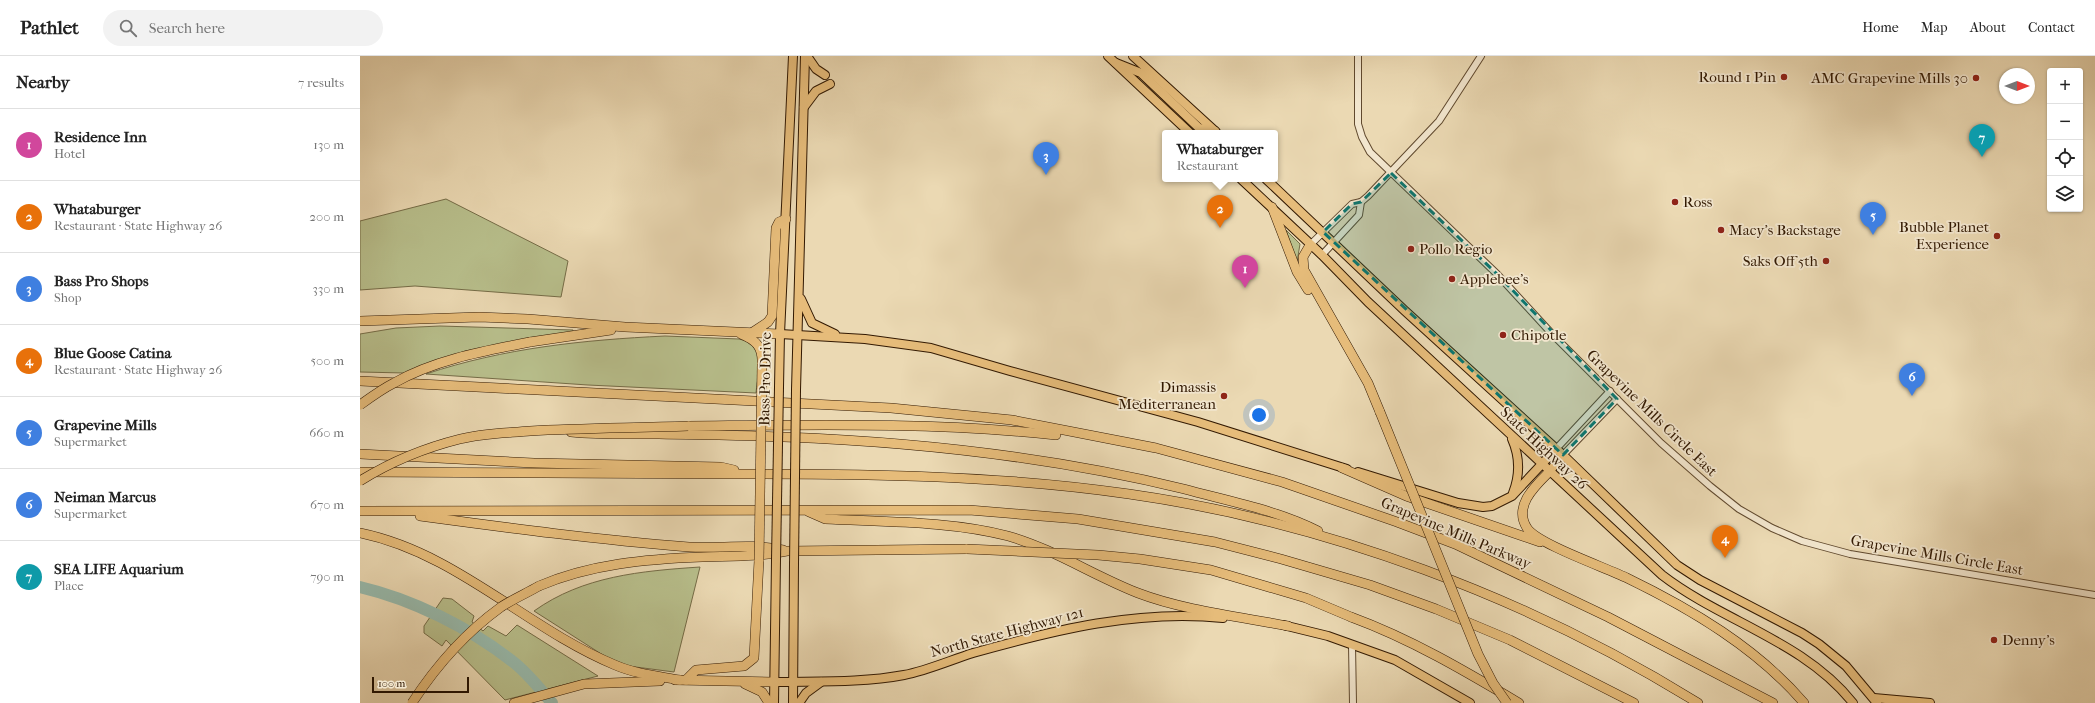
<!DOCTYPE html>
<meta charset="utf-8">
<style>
:root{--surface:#fff;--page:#f2f2f2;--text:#222;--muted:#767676;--line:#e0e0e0;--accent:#2563eb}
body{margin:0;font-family:"IM FELL French Canon",serif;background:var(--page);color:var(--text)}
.controls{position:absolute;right:12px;top:12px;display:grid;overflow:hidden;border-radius:4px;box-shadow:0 1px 3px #0004}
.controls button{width:36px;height:36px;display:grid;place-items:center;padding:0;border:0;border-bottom:1px solid var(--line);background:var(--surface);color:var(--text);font:20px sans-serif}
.compass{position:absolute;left:1639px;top:12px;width:36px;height:36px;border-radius:50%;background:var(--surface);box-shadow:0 1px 3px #0004;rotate:90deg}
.scale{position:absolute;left:12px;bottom:10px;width:97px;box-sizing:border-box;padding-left:4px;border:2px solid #321902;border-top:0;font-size:11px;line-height:14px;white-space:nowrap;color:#321902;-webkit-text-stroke:3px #f2e6ce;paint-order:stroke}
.you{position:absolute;left:899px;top:359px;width:14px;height:14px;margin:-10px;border:3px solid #fff;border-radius:50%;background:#1a73e8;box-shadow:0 0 0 6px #1a73e833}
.badge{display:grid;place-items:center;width:26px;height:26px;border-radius:50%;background:var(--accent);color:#fff;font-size:13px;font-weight:700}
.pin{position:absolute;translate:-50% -33px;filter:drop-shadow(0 1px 2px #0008)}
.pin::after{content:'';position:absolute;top:21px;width:14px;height:12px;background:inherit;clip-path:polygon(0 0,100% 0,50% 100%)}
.popup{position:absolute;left:802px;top:74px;width:116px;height:52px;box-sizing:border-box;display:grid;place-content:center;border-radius:4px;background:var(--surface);filter:drop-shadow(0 1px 3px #0005);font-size:13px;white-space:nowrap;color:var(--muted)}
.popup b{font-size:15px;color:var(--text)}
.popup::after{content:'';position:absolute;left:50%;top:100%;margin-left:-8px;border:8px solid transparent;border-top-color:var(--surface)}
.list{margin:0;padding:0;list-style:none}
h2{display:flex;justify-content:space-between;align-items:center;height:52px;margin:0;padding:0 16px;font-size:17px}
h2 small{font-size:13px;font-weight:400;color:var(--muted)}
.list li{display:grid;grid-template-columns:26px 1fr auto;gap:12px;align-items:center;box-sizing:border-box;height:72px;padding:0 16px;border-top:1px solid var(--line)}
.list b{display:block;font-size:15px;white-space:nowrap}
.list p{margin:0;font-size:13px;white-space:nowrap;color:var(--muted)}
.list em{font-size:13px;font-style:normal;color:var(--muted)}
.icon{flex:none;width:22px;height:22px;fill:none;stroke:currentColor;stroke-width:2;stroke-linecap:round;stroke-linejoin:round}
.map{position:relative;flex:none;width:1735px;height:647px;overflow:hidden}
header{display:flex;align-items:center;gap:24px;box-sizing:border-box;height:56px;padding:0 20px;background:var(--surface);border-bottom:1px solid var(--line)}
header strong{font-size:19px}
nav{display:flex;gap:22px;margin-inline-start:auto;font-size:14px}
.search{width:280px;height:36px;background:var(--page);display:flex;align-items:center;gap:10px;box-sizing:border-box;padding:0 14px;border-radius:22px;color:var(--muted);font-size:15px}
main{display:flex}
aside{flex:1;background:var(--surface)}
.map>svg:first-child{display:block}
.green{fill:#b8bf8c;stroke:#756c47}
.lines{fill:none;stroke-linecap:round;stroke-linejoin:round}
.river{stroke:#98baac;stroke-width:12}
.minor-casing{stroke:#60492e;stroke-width:8}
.major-casing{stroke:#321902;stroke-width:10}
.highway-casing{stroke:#321902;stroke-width:10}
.minor{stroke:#f2e6ce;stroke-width:6}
.major{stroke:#e6bc7a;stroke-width:8}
.highway{stroke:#e6bc7a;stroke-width:9}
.major-bridge-casing{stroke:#321902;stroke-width:10;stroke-linecap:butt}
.highway-bridge-casing{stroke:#321902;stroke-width:10;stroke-linecap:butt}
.major-bridge{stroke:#e6bc7a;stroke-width:8}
.highway-bridge{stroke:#e6bc7a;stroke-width:9}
.marked{fill:#0f766e;fill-opacity:0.2;stroke:#0f766e;stroke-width:3;stroke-dasharray:8 5;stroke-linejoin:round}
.poi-dot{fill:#8f2418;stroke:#f2e6ce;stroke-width:1.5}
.labels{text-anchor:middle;stroke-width:3.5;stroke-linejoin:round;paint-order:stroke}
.poi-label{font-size:15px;fill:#321902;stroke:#f2e6ce;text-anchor:start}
.street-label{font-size:15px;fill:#321902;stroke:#f2e6ce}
</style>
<header>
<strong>Pathlet</strong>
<div class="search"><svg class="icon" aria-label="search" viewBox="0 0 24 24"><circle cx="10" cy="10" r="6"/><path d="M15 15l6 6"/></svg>Search here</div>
<nav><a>Home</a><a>Map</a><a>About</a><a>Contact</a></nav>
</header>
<main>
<aside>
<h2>Nearby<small>7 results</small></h2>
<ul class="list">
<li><span class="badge" style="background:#d1479c">1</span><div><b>Residence Inn</b><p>Hotel</p></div><em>130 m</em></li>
<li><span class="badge" style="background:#e8710a">2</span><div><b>Whataburger</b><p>Restaurant · State Highway 26</p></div><em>200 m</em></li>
<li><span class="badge" style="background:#3f7fe0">3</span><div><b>Bass Pro Shops</b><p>Shop</p></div><em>330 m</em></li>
<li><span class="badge" style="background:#e8710a">4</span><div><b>Blue Goose Catina</b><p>Restaurant · State Highway 26</p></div><em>500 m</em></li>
<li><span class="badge" style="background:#3f7fe0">5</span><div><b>Grapevine Mills</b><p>Supermarket</p></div><em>660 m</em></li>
<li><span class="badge" style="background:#3f7fe0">6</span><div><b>Neiman Marcus</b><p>Supermarket</p></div><em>670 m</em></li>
<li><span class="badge" style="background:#0f9aa8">7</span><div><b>SEA LIFE Aquarium</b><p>Place</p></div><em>790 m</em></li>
</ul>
</aside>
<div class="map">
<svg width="1735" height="647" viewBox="0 0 1735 647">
<rect width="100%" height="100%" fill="#ebd9b3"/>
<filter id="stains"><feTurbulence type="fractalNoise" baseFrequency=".005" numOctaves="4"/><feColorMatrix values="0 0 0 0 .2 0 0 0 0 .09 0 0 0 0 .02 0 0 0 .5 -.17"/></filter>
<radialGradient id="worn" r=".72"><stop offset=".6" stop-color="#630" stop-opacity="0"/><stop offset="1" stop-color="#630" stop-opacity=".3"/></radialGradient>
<g class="green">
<path d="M86 143 208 205 201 241 55 230 0 234V165Z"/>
<path d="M926 174 940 188 937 206Z"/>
<path d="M80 270 213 274V276L105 295 45 317 0 316V278L36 272Z"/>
<path d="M305 280 379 283C383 284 390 286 393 290 403 300 397 324 396 337L228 329 66 318C144 292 223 284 305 280Z"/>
<path d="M340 511 314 616 268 610 246 601 174 555C223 520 281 515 340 511Z"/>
<path d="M83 542 92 543 114 560 112 566 123 575 128 570 146 580 157 569 238 620 145 644 86 584 82 590 64 577V570Z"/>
</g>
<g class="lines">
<path class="river" d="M0 531C52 543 110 572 152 605 167 616 180 633 192 647"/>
<g class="minor-casing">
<g id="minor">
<path d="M998 0V68L1002 81 1010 96 1137 218 1193 279 1301 387 1350 430 1379 453 1412 472 1442 485 1490 498 1735 539"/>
<path d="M950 189 992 148 1001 146 1008 140 1079 65 1121 0"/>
<path d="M962 199 999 159 1001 146"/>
<path d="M1196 393 1250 335"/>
<path d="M1203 399 1257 343"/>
<path d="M992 589 993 647"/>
</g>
</g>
<g class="major-casing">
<g id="major">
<path d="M447 0 456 13 465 19"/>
<path d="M748 0 830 77"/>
<path d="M773 0 856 76"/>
<path d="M756 7 781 17 839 72 855 75"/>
<path d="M444 51 456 35 470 28"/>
<path d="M881 123 962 199 1008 246 1302 519C1363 566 1444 585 1493 647"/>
<path d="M906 123 1044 254 1203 399 1317 509 1340 524 1442 577 1459 588 1486 610 1517 647"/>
<path d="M441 243 452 267 475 278"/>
<path d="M420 278 505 283 571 292 650 315 838 366 987 413"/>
<path d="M419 331 420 278 433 0"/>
<path d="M436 334 445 0"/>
<path d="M1152 383C1160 401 1160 419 1153 437"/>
<path d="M998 416 1098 447 1123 451 1132 450 1152 440 1196 393"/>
<path d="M1189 416 1203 399"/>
<path d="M923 569 968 580 1035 604 1110 647"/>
<path d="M414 626C458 625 501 627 544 619 566 615 591 604 613 597 694 574 779 553 863 562"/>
<path d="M1514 642 1570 647"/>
<path d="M414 647 416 504"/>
<path d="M433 647 434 508"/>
<path d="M439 647 446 637 461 626"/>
</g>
</g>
<g class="highway-casing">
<g id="highway">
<path d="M912 151 937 216 948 234"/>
<path d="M950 189 943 201 944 214 1008 327 1020 356"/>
<path d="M0 265 119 261 168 263 265 271 420 278"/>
<path d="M393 276 408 266 412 260 416 172 419 166 426 163"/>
<path d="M381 278C396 284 403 291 402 308"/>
<path d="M170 286 251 274"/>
<path d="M0 325 531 352 652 364 796 392 922 426 1037 466 1095 488 1248 561 1413 647"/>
<path d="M328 370C450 369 574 366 696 379"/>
<path d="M211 376C240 379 270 378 299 378 341 379 383 379 424 381 558 386 693 401 824 433 868 445 917 454 958 475"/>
<path d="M0 398 174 407 361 411 374 414"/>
<path d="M982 412 1046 440 1180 486"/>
<path d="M0 416C125 417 250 417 375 418 506 418 639 419 769 438 966 466 1169 542 1338 647"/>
<path d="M1189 416C1175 430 1153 450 1167 472 1177 488 1247 512 1267 522 1331 553 1397 592 1444 647"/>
<path d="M0 455 609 454 718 463 855 486 921 503 1010 529 1076 553 1150 584 1274 647"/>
<path d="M449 456 465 463C524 466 591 465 648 480 694 493 734 520 778 537 822 554 881 561 928 570"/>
<path d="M60 460C149 472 239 484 329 491 360 493 392 487 423 494"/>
<path d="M0 477C97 497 166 572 255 609 276 618 298 620 320 624"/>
<path d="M179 530C230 508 287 503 342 501 371 500 399 501 427 495L607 493"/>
<path d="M991 561C1051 583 1105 615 1159 647"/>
<path d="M315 624 414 626"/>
<path d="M326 624 336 614 384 610 394 602 399 504"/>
<path d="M385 628 402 636 409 647"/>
<path d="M154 647 224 628 300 625"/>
</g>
</g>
<use href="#minor" class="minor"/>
<use href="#major" class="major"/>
<use href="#highway" class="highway"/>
<g class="major-bridge-casing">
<g id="major-bridge">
<path d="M416 504 419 331"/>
<path d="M434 508 436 334"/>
</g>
</g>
<g class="highway-bridge-casing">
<g id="highway-bridge">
<path d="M0 349C11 341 22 333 34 327 74 304 124 295 170 286"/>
<path d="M1020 356 1118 598 1133 627 1147 647"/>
<path d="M0 425C32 405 64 392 100 383 123 377 147 377 170 375 222 372 275 372 328 370"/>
<path d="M607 493 738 499 780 503 851 514 946 542 991 561"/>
<path d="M399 504 402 308"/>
<path d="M52 647C76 610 105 577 141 551 153 543 167 537 179 530"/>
</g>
</g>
<use href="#major-bridge" class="major-bridge"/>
<use href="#highway-bridge" class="highway-bridge"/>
</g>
<path class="marked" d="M1031 117 1137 218 1257 343 1203 399 963 176 992 148 1001 146Z"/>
<g class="poi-dot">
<circle cx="1424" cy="21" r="4"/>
<circle cx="1616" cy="22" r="4"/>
<circle cx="1315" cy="146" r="4"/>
<circle cx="1361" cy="174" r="4"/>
<circle cx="1637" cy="180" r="4"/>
<circle cx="1051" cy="193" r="4"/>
<circle cx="1466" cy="205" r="4"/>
<circle cx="1092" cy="223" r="4"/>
<circle cx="1143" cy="279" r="4"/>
<circle cx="864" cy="340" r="4"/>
<circle cx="1634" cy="584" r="4"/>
</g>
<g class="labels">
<g class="poi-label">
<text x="1416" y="26" text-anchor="end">Round 1 Pin</text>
<text x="1608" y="27" text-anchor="end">AMC Grapevine Mills 30</text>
<text x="1323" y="151">Ross</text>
<text x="1629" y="176" text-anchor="end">Bubble Planet<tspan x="1629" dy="17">Experience</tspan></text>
<text x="1369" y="179">Macy's Backstage</text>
<text x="1059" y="198">Pollo Regio</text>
<text x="1458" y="210" text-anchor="end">Saks Off 5th</text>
<text x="1100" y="228">Applebee's</text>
<text x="1151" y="284">Chipotle</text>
<text x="856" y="336" text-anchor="end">Dimassis<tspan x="856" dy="17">Mediterranean</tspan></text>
<text x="1642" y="589">Denny's</text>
</g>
<g class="street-label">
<text transform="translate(405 323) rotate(-89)" y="5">Bass Pro Drive</text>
<text transform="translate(1292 357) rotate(44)" y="5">Grapevine Mills Circle East</text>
<text transform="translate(1184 392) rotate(43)" y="5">State Highway 26</text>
<text transform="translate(1096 477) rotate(23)" y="5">Grapevine Mills Parkway</text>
<text transform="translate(1577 499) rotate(10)" y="5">Grapevine Mills Circle East</text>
<text transform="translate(647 576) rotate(-15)" y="5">North State Highway 121</text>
</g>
</g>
<rect width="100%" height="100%" filter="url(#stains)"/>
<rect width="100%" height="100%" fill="url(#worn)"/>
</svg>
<div class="controls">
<button>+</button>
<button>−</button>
<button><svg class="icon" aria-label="locate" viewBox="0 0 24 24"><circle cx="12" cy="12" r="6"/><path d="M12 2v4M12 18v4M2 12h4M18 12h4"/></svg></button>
<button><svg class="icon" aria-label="layers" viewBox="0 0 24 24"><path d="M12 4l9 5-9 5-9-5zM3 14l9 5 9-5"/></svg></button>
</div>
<svg class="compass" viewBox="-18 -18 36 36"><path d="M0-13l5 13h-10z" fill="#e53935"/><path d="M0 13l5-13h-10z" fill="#767676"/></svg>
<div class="scale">100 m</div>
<div class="you"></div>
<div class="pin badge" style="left:885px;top:232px;background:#d1479c">1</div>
<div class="pin badge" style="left:860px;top:172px;background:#e8710a">2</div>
<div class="popup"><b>Whataburger</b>Restaurant</div>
<div class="pin badge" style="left:686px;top:119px;background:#3f7fe0">3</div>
<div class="pin badge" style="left:1365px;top:502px;background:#e8710a">4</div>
<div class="pin badge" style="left:1513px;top:179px;background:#3f7fe0">5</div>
<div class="pin badge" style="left:1552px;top:340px;background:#3f7fe0">6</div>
<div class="pin badge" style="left:1622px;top:101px;background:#0f9aa8">7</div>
</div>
</main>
